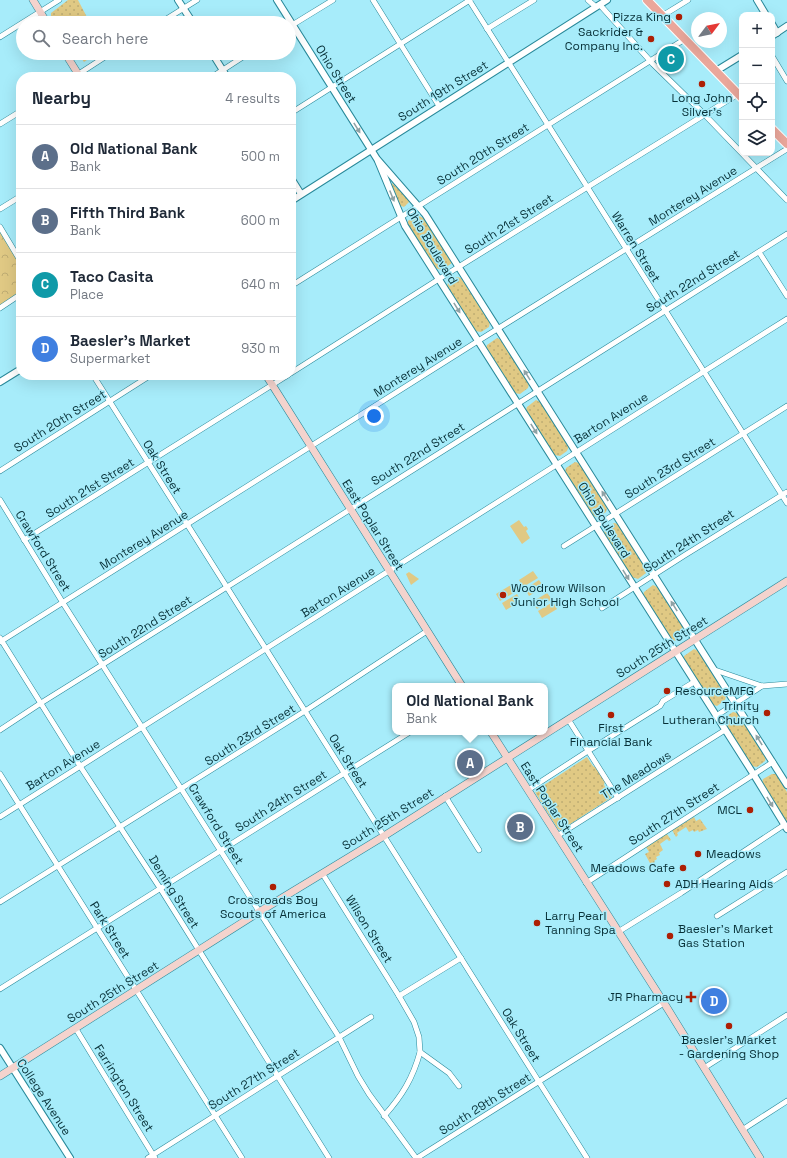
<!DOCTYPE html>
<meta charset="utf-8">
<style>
:root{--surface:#fff;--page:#f2f2f3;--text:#1f2937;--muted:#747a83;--line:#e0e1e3;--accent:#ad1f04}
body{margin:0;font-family:"Space Grotesk",sans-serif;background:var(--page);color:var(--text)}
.controls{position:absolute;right:12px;top:12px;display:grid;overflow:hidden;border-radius:8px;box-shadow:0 4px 16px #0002}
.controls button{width:36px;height:36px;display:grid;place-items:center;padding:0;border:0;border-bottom:1px solid var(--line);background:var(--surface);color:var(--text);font:20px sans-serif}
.compass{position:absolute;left:691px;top:12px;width:36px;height:36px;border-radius:50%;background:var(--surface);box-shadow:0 4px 16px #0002;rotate:58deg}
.you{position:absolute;left:374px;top:416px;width:14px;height:14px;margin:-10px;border:3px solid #fff;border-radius:50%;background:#1a73e8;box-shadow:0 0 0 6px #1a73e833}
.badge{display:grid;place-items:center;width:26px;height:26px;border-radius:50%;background:var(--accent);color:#fff;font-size:13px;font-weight:700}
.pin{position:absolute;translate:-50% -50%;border:2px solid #fff;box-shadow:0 1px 4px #0006}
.popup{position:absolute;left:392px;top:683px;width:156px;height:52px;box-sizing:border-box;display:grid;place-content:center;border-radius:8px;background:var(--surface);filter:drop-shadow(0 1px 3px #0005);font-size:13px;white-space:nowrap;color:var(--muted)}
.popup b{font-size:15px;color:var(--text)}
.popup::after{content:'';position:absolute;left:50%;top:100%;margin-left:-8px;border:8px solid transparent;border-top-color:var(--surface)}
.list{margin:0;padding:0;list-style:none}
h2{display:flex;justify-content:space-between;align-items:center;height:52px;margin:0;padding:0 16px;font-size:17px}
h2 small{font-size:13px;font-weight:400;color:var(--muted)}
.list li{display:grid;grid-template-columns:26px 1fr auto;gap:12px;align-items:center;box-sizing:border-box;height:64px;padding:0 16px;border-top:1px solid var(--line)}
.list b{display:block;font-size:15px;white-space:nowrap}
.list p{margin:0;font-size:13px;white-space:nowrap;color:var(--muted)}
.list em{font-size:13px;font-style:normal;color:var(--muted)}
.icon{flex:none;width:22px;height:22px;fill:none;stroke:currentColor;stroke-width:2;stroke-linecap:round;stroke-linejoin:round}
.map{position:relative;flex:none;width:787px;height:1158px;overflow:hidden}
.search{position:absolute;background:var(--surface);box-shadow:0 4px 16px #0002;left:16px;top:16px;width:280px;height:44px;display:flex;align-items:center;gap:10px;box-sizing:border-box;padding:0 14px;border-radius:22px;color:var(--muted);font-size:15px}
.panel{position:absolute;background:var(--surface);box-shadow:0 4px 16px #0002;left:16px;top:72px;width:280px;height:308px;border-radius:16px}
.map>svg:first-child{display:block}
.grass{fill:url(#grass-dots)}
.park{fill:url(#park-crowns)}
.garden{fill:#e0c984}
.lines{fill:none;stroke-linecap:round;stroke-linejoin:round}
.minor-casing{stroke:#29899a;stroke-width:6}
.tertiary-casing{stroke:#29899a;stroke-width:8}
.secondary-casing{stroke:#29899a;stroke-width:8}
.primary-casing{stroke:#fff;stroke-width:10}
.minor{stroke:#fff;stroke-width:5}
.tertiary{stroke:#fff;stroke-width:6}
.secondary{stroke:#f4d3cd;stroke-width:7}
.primary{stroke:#eaa79b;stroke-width:8}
.oneway{fill:#8fa2a5}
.poi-dot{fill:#ad1f04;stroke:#a7ecfa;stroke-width:1.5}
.labels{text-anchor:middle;stroke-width:3;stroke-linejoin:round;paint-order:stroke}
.poi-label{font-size:12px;fill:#073037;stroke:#a7ecfa;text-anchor:end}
.street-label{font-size:12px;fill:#073037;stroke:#a7ecfa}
</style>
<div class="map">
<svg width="787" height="1158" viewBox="0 0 787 1158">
<defs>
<pattern id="grass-dots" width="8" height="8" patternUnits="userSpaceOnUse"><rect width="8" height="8" fill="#e0c984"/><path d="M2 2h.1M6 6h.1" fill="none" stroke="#bfad73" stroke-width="1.8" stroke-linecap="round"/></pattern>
<pattern id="park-crowns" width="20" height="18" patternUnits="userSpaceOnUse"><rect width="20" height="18" fill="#e0c984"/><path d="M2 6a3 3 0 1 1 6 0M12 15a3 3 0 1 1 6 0" fill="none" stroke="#bfad73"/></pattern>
</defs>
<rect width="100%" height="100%" fill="#a7ecfa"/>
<g class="grass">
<path d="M68 0H78L90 23H55L51 16V13Z"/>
<path d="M78 53H97L84 62Z"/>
<path d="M392 183 410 201 404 207 399 205 391 185Z"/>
<path d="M417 215 425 219 452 261V263L442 270 435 268 408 224V221Z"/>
<path d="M457 277 461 278 490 322 489 327 481 332 475 331 447 286 448 283Z"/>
<path d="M497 338 501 340 529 384 528 388 520 394 514 393 486 348 487 345Z"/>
<path d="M536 400 540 402 569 446 567 451 560 456 554 455 526 410 527 407Z"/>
<path d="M575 462 579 463 607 508 606 512 598 517 593 516 565 472 566 468Z"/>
<path d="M614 523 618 524 647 569 646 573 638 579 632 577 604 533 605 529Z"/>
<path d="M653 585 657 587 686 631 685 635 677 641 671 640 643 595 644 592Z"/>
<path d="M694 649 698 651 726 696 725 700 717 706 711 704 683 660 684 656Z"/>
<path d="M733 712 737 713 766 757 765 761 757 767 751 766 723 721 724 718Z"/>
<path d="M587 757 593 766 596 768 605 781 604 785 612 797 561 830 558 829 536 794 535 791Z"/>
<path d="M772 774H776L787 792V823L762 783 763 779Z"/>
<path d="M694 817 696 821 700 819 707 829 699 832 698 830 694 832 693 830 689 832 686 827 677 833 678 835 676 837 672 830Z"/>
<path d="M667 834 671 840 669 841 667 839 660 844 663 850 659 853 660 855 656 857 657 859 654 861 655 862 651 865 645 854 649 852 646 847Z"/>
</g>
<path class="park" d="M0 227 21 261V294L0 308Z"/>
<g class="garden">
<path d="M519 520 524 527 526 526 528 529 526 531 530 538 522 544 510 526Z"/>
<path d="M533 571 538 578 523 587 519 580Z"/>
<path d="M409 572 419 579 411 585 406 574Z"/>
<path d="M539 580 544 587 529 596 525 589Z"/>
<path d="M511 585 515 592 500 601 496 594Z"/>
<path d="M547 593 552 599 537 609 532 602Z"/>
<path d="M517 594 521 601 506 610 502 603Z"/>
<path d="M553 602 557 609 542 618 538 611Z"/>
</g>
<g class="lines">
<g class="minor-casing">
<g id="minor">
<path d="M373 0 439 106"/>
<path d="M469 0 787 503"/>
<path d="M588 0 596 7"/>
<path d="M600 5 653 64 704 114 787 200"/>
<path d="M662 16 688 0"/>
<path d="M160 23 197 0"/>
<path d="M289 27 333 0"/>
<path d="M487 29 534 0"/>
<path d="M0 37 59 0"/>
<path d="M772 56 787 81"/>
<path d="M74 77 111 53"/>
<path d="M212 77 249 53"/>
<path d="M291 113 470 0"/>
<path d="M0 124 21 111"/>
<path d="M0 209 21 196"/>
<path d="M0 227 21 262"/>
<path d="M759 252 787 296"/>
<path d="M291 286 685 39"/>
<path d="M0 308 21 294"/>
<path d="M291 373 439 279 738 94"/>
<path d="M93 375 587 1158"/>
<path d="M0 471 151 375"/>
<path d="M0 500 63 603 339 1037 358 1076 369 1094 416 1158"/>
<path d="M24 540 288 375"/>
<path d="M564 546 787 406"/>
<path d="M602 608 685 555 787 492"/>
<path d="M0 638 80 766 160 888 329 1158"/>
<path d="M0 642 478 341 787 149"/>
<path d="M715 670 762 686 787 684"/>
<path d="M716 716 762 686"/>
<path d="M568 719 618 798"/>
<path d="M0 730 41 703 227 587 787 234"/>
<path d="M0 774 242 1158"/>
<path d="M528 790 588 751 660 706 663 701 694 682"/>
<path d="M445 796 479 850"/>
<path d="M0 817 787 319"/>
<path d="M557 836 725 730"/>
<path d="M322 873 399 996 414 1022 419 1037 420 1052 449 1073 459 1086"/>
<path d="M586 883 773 762"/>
<path d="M0 902 305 711 427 631"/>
<path d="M717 916 787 872"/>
<path d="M618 932 681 893 784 825"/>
<path d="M0 989 410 732"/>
<path d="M399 996 461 958"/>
<path d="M76 1029 155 1158"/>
<path d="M704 1068 787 1015"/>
<path d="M384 1116C402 1096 413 1078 420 1052"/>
<path d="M742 1130 787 1101"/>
<path d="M148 1158 371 1017"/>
<path d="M417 1158 664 1003"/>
</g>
</g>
<g class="tertiary-casing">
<g id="tertiary">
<path d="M178 0 193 23"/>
<path d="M277 0 377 159 425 214 787 785"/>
<path d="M757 0 766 15"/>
<path d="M772 24 777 33"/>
<path d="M772 36 787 26"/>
<path d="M212 53 227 77"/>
<path d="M716 71 742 55"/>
<path d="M378 161 405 226 754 775 787 829"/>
<path d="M291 178 301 194"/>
<path d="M291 201 607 0"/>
<path d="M0 382 21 369"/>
<path d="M0 1048 70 1158"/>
</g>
</g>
<g class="secondary-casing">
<g id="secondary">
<path d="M33 0 47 23"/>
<path d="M65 53 80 77"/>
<path d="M266 375 462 686"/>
<path d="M491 732 664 1003 760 1158"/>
<path d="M0 1076 259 912 384 836 787 581"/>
</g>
</g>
<g class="primary-casing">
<g id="primary">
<path d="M647 0 742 98"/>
<path d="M772 129 787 144"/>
</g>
</g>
<use href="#minor" class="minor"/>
<use href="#tertiary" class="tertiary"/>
<use href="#secondary" class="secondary"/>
<use href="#primary" class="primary"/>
</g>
<defs><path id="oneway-solid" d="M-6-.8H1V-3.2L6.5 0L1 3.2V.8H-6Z"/></defs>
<g class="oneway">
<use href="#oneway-solid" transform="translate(357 128) rotate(58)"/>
<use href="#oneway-solid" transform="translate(392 196) rotate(68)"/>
<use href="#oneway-solid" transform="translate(457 308) rotate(58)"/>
<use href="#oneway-solid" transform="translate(527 375) rotate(-122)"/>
<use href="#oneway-solid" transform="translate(534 429) rotate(58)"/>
<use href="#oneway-solid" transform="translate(605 496) rotate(-123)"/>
<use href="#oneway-solid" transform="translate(626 575) rotate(58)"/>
<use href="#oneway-solid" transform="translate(674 606) rotate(-122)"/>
<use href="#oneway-solid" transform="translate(759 740) rotate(-122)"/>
<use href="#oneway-solid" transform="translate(770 802) rotate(59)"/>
</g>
<g class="poi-dot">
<circle cx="679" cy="17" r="4"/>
<circle cx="651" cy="39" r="4"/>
<circle cx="702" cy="84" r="4"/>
<circle cx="503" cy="595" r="4"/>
<circle cx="667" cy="691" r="4"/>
<circle cx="767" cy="713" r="4"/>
<circle cx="611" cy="715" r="4"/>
<circle cx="750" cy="810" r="4"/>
<circle cx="698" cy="854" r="4"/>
<circle cx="683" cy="868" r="4"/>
<circle cx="667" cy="884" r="4"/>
<circle cx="273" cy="887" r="4"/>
<circle cx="537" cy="923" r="4"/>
<circle cx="670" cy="936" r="4"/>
<path d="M689 991h4v4h4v4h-4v4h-4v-4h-4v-4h4z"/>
<circle cx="729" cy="1026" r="4"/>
</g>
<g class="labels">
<g class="poi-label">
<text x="671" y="21">Pizza King</text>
<text x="643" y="36">Sackrider &amp;<tspan x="643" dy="14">Company Inc.</tspan></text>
<text x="702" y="102" text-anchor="middle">Long John<tspan x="702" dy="14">Silver's</tspan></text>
<text x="511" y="592" text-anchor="start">Woodrow Wilson<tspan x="511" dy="14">Junior High School</tspan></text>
<text x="675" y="695" text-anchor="start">ResourceMFG</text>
<text x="759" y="710">Trinity<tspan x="759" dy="14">Lutheran Church</tspan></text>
<text x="611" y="732" text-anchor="middle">First<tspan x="611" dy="14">Financial Bank</tspan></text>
<text x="742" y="814">MCL</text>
<text x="706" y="858" text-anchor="start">Meadows</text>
<text x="675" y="872">Meadows Cafe</text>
<text x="675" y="888" text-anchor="start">ADH Hearing Aids</text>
<text x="273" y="904" text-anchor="middle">Crossroads Boy<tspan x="273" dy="14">Scouts of America</tspan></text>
<text x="545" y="920" text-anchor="start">Larry Pearl<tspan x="545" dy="14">Tanning Spa</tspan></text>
<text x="678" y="933" text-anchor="start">Baesler's Market<tspan x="678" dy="14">Gas Station</tspan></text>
<text x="683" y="1001">JR Pharmacy</text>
<text x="729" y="1044" text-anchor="middle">Baesler's Market<tspan x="729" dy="14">- Gardening Shop</tspan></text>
</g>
<g class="street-label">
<text transform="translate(336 74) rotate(58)" y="4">Ohio Street</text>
<text transform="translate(443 91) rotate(-32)" y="4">South 19th Street</text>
<text transform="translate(483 154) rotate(-32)" y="4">South 20th Street</text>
<text transform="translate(693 196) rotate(-32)" y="4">Monterey Avenue</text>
<text transform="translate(509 224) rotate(-32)" y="4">South 21st Street</text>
<text transform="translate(432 246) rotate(59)" y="4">Ohio Boulevard</text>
<text transform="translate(636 247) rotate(58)" y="4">Warren Street</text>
<text transform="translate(693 281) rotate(-32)" y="4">South 22nd Street</text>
<text transform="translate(418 367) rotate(-32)" y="4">Monterey Avenue</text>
<text transform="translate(611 418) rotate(-32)" y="4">Barton Avenue</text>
<text transform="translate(60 421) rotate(-32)" y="4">South 20th Street</text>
<text transform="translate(418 454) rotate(-32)" y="4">South 22nd Street</text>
<text transform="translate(162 467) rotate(58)" y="4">Oak Street</text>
<text transform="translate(670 468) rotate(-32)" y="4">South 23rd Street</text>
<text transform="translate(90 488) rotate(-32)" y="4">South 21st Street</text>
<text transform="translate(604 520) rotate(58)" y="4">Ohio Boulevard</text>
<text transform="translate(373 525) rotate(58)" y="4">East Poplar Street</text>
<text transform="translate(144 540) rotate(-32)" y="4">Monterey Avenue</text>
<text transform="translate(689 541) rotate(-33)" y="4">South 24th Street</text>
<text transform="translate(43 551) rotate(58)" y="4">Crawford Street</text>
<text transform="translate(338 592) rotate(-32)" y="4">Barton Avenue</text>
<text transform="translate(145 627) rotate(-32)" y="4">South 22nd Street</text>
<text transform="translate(662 647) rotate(-32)" y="4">South 25th Street</text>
<text transform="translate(250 735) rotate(-32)" y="4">South 23rd Street</text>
<text transform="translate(348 761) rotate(58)" y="4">Oak Street</text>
<text transform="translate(63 765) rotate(-32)" y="4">Barton Avenue</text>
<text transform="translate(636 775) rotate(-32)" y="4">The Meadows</text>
<text transform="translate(281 801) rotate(-32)" y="4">South 24th Street</text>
<text transform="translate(552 807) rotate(57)" y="4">East Poplar Street</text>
<text transform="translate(674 814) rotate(-33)" y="4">South 27th Street</text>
<text transform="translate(388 819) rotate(-32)" y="4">South 25th Street</text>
<text transform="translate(216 824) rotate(58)" y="4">Crawford Street</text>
<text transform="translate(174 892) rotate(58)" y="4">Deming Street</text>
<text transform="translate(369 929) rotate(58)" y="4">Wilson Street</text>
<text transform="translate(110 930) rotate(58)" y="4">Park Street</text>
<text transform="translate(113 992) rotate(-32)" y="4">South 25th Street</text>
<text transform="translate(521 1035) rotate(58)" y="4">Oak Street</text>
<text transform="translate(254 1079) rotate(-32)" y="4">South 27th Street</text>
<text transform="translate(124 1088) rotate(58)" y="4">Farrington Street</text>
<text transform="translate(44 1097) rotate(57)" y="4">College Avenue</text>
<text transform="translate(485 1104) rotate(-32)" y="4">South 29th Street</text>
</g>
</g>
</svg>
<div class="controls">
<button>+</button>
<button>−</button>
<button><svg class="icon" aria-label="locate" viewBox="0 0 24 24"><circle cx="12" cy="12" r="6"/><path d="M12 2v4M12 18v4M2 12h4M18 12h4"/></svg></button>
<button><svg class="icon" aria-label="layers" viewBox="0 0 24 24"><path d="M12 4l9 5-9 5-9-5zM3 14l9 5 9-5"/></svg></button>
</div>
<svg class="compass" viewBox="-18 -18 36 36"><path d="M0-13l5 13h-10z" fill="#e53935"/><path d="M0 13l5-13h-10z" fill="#747a83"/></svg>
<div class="you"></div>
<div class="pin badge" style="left:470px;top:763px;background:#5c6f8a">A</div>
<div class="popup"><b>Old National Bank</b>Bank</div>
<div class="pin badge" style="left:520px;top:827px;background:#5c6f8a">B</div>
<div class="pin badge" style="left:671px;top:59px;background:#0f9aa8">C</div>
<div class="pin badge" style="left:714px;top:1001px;background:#3f7fe0">D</div>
<div class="search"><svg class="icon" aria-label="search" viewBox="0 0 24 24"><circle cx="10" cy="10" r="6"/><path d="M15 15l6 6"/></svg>Search here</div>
<section class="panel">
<h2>Nearby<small>4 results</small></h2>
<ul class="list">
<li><span class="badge" style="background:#5c6f8a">A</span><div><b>Old National Bank</b><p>Bank</p></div><em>500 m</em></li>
<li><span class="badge" style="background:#5c6f8a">B</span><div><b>Fifth Third Bank</b><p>Bank</p></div><em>600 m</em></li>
<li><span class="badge" style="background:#0f9aa8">C</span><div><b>Taco Casita</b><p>Place</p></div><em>640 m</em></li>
<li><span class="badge" style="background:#3f7fe0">D</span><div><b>Baesler's Market</b><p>Supermarket</p></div><em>930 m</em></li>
</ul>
</section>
</div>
